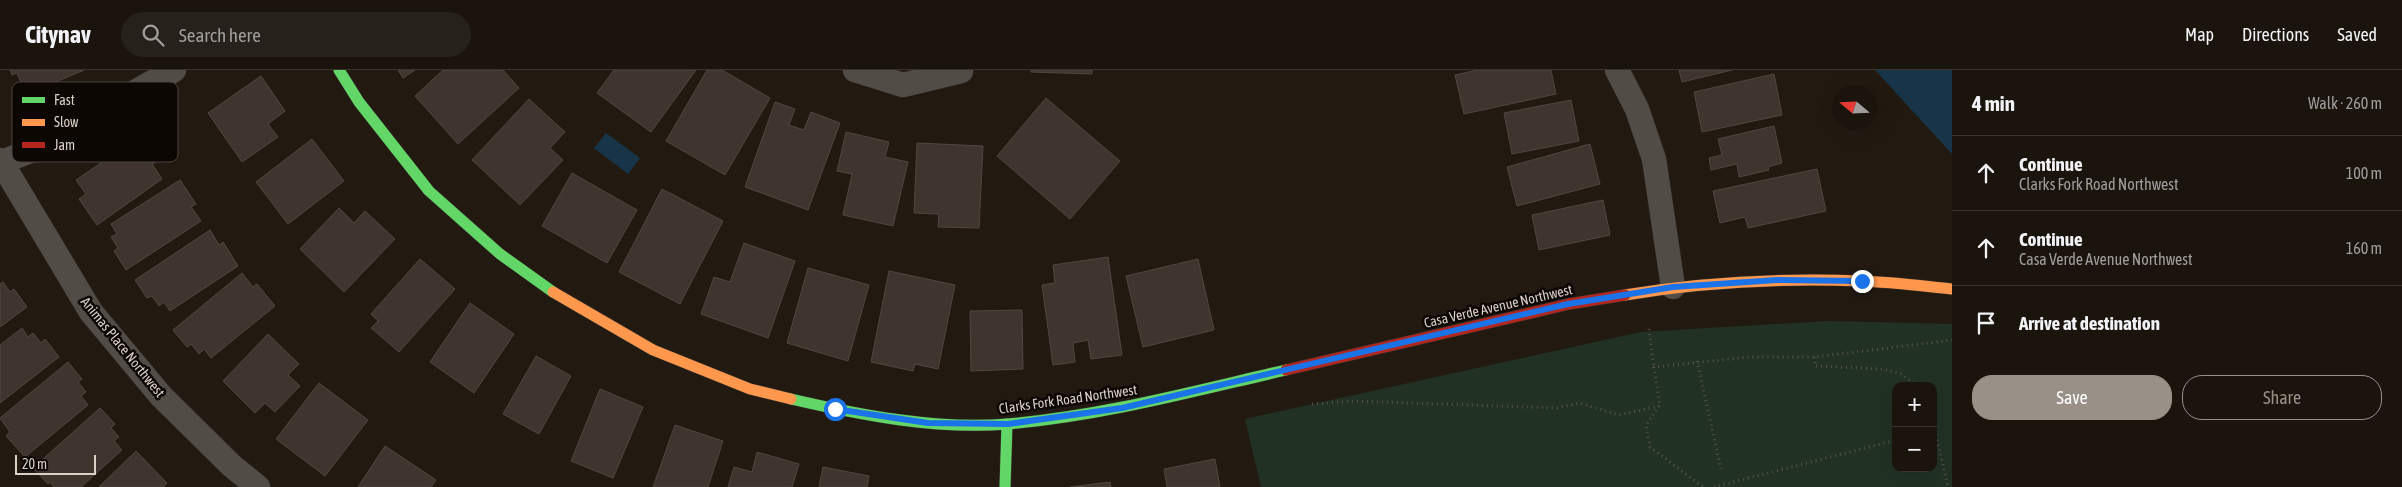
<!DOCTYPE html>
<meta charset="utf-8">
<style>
:root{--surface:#1a140d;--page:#27211b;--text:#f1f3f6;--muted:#9f9e9d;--line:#38332e;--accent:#999087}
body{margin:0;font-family:"Asap Condensed",sans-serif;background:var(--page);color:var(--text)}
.controls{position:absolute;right:15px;bottom:15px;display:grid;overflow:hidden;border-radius:10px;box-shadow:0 5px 20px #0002}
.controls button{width:45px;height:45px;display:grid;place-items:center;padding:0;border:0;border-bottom:1px solid var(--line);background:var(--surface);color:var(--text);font:25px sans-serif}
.compass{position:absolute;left:1832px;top:15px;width:45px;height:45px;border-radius:50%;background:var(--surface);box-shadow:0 5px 20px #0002;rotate:289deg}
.scale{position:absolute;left:15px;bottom:12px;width:81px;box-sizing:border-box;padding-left:5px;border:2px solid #d9d0c6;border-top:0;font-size:14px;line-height:18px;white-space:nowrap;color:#d9d0c6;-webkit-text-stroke:4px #0c0703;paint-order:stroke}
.stop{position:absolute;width:15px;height:15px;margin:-11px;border:4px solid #1a73e8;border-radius:50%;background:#fff}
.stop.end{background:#1a73e8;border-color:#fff;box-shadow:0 1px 5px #0008}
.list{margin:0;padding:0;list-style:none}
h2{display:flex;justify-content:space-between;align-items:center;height:65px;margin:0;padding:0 20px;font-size:21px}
h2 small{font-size:16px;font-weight:400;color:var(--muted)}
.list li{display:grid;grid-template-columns:32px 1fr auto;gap:15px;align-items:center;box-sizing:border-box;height:75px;padding:0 20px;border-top:1px solid var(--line)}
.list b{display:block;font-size:19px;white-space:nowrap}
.list p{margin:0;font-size:16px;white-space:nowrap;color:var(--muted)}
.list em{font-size:16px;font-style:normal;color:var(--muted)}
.actions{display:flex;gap:10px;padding:15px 20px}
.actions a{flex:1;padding:11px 0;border:1px solid var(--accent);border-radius:20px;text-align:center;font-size:18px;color:var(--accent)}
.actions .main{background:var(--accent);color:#fff}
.icon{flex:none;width:28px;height:28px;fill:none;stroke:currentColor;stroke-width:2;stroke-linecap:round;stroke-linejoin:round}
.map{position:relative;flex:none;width:1952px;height:417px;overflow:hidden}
header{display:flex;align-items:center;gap:30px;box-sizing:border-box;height:70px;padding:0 25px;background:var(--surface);border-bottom:1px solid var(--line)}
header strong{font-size:24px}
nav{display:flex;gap:28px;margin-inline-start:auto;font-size:18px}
.search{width:350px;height:45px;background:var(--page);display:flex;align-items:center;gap:12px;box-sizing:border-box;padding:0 18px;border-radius:28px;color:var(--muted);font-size:19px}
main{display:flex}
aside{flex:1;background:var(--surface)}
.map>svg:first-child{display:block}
.green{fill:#213225;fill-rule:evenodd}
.water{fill:#173449}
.building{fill:#3f342e;stroke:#504741}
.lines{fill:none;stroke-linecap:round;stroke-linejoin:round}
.street-casing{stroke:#38332d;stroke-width:25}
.fast-casing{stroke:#38332d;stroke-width:12}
.slow-casing{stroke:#38332d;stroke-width:12}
.jam-casing{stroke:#38332d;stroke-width:12}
.path{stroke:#555049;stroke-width:3;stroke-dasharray:1 4;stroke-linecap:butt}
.street{stroke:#524c46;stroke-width:24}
.fast{stroke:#63d668;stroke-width:11}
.slow{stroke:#ff974d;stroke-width:11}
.jam{stroke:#b3261e;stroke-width:11}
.route{stroke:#1a73e8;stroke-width:6}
.labels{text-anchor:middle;stroke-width:5;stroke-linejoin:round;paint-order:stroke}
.street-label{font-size:14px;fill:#d9d0c6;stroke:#0c0703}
.key{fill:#0c0703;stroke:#4a433e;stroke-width:1}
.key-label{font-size:14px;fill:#d9d0c6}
</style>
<header>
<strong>Citynav</strong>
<div class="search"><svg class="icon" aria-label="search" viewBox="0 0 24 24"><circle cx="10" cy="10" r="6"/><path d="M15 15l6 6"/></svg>Search here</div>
<nav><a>Map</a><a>Directions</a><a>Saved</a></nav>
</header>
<main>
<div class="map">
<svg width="1952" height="417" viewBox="0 0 1952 417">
<rect width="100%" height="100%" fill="#221a11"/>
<path class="green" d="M1829 251 1952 254V417H1261L1245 349 1641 262ZM1896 316H1933V398H1896Z"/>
<g class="water">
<path d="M1876 0H1952V84L1876 1Z"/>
<path d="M606 63 640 88 628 104 594 78Z"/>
</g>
<g class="building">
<path d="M10 0H84L32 22 28 12 22 15 17 3 12 5Z"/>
<path d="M398 0H415L403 8Z"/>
<path d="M443 0H503L519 18 458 74 415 26Z"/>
<path d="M614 0H696L651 62 597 23Z"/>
<path d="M707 0H722L770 28 725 105 666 71Z"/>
<path d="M1031 0H1092V4L1031 2Z"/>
<path d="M1478 0H1551L1556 24 1464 44 1455 5Z"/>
<path d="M1679 0H1732L1682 12Z"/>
<path d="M1774 4 1782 45 1702 62 1694 22Z"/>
<path d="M261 6 285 41 268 54 278 67 242 92 208 43Z"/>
<path d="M1046 28 1120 91 1070 149 997 86Z"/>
<path d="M529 29 565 62 550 78 563 90 520 135 472 90Z"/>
<path d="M1571 30 1579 71 1512 84 1504 43Z"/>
<path d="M775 32 795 39 789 55 804 60 811 42 840 53 808 140 745 117Z"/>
<path d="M1774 56 1782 93 1768 97 1769 100 1739 107 1737 94 1711 100 1709 88 1722 85 1718 69Z"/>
<path d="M846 62 889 72 885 87 908 92 893 156 843 145 852 104 837 101Z"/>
<path d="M142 65 159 90 152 94 162 109 97 155 79 129 86 124 76 110Z"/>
<path d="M312 69 344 111 288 154 256 112Z"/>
<path d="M917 73 983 76 979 158 938 157 939 144 914 143Z"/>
<path d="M1590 74 1600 114 1517 136 1507 97Z"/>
<path d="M1817 99 1826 141 1748 158 1745 147 1720 153 1713 121Z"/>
<path d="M572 103 637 140 607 193 542 156Z"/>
<path d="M180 110 196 134 191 137 201 151 126 200 114 181 118 178 111 167 117 164 111 154Z"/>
<path d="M662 119 723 151 680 234 619 202Z"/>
<path d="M1603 130 1610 165 1539 180 1532 145Z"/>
<path d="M339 138 354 153 365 141 395 169 344 222 300 179Z"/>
<path d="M210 160 219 175 223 172 238 196 170 241 164 232 159 236 152 226 147 228 135 210Z"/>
<path d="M744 173 795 191 768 268 701 244 714 207 730 212Z"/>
<path d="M1108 187 1122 285 1091 289 1088 270 1073 273 1075 292 1053 295 1042 215 1055 213 1053 195Z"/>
<path d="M420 189 455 219 399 282 371 258 378 251 371 244Z"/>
<path d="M1198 189 1214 260 1143 277 1126 206Z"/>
<path d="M808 198 869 215 848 291 787 273Z"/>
<path d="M889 201 955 215 938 299 915 294 913 301 871 292Z"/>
<path d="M242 203 253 217 257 214 275 236 211 288 204 279 199 284 191 274 187 277 173 260Z"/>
<path d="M3 212 10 222 14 219 27 237 0 257V214Z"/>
<path d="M470 233 514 264 474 323 430 292Z"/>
<path d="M1022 240 1023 299 971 301 970 241Z"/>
<path d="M22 258 28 267 33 263 41 273 45 269 59 287 0 333V275Z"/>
<path d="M268 264 299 294 288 305 300 316 275 342 265 333 255 343 223 311Z"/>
<path d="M536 286 571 306 539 364 503 344Z"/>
<path d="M68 292 82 309 78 312 86 322 81 326 88 335 25 387 6 366 10 362 0 348Z"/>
<path d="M319 313 368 350 325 406 276 369Z"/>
<path d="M600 319 643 337 613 408 571 391Z"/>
<path d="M100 338 115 354 111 358 119 367 114 371 122 380 81 417H54L50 412 48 414 33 398Z"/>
<path d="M675 355 723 371 708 417H653Z"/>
<path d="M385 376 436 410 431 417H358Z"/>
<path d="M136 381 167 413 163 417H99Z"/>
<path d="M757 382 799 394 792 417H728L734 397 752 402Z"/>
<path d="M1215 389 1220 417H1167L1164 399Z"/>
<path d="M823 397 869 406 867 417H819Z"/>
<path d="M1110 412 1111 417H1070Z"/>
</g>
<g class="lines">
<g class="street-casing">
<g id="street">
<path d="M855 0 903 15 961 1"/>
<path d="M1617 0 1637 39 1654 89 1673 217"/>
<path d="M0 90 91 242 161 326 232 396 258 417"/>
<path d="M0 93 30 81 174 0"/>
</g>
</g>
<g class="fast-casing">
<g id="fast">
<path d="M339 0 359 32 429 121 500 184 553 222"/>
<path d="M791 329C860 345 937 360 1008 354 1102 346 1194 321 1286 300"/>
<path d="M1005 417 1007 354"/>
</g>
</g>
<g class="slow-casing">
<g id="slow">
<path d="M553 222 653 280 750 319 791 329"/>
<path d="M1625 225C1703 212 1782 208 1861 211 1891 212 1922 216 1952 219"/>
</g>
</g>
<g class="jam-casing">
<path id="jam" d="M1286 300 1569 234 1625 225"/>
</g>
<g class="path">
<path d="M1649 259 1654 297"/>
<path d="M1815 287V296L1882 299 1901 304 1918 316"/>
<path d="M1697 291 1721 399"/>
<path d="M1312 334 1351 331 1557 338 1579 333 1619 345 1660 336 1654 297 1749 287H1815L1952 270"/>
<path d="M1659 336 1646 355 1650 377 1703 417"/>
<path d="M1933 353 1934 360"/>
<path d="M1935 360 1948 417"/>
<path d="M1714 417 1896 370"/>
</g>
<use href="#street" class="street"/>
<use href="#fast" class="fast"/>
<use href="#slow" class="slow"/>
<use href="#jam" class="jam"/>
</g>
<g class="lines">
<path class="route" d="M835 339 928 353 1008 354 1122 338 1568 234 1673 217 1777 210 1862 211"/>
</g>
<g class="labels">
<g class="street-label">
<text transform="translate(1498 236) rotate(-13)" y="5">Casa Verde Avenue Northwest</text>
<text transform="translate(123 277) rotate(51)" y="5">Animas Place Northwest</text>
<text transform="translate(1068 329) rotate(-8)" y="5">Clarks Fork Road Northwest</text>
</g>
</g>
<rect x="12" y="12" width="166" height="80" rx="8" class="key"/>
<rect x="22" y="27" width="23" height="6" fill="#63d668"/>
<rect x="22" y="49" width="23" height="7" fill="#ff974d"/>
<rect x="22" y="72" width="23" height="6" fill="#b3261e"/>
<g class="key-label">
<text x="54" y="35">Fast</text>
<text x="54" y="57">Slow</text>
<text x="54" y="80">Jam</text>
</g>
</svg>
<div class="controls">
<button>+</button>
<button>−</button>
</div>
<svg class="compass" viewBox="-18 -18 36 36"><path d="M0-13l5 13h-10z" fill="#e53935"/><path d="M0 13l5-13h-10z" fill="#9f9e9d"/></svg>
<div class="scale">20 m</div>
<div class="stop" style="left:835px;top:339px"></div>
<div class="stop end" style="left:1862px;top:211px"></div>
</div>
<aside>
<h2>4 min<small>Walk · 260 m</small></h2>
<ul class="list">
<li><svg class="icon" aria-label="ahead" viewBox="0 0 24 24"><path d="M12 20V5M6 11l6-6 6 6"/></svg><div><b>Continue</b><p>Clarks Fork Road Northwest</p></div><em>100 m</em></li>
<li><svg class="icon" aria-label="ahead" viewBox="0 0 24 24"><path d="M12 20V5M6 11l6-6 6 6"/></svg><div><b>Continue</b><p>Casa Verde Avenue Northwest</p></div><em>160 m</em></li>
<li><svg class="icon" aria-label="arrive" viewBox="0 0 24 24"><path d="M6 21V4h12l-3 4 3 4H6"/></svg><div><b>Arrive at destination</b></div></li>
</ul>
<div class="actions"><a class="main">Save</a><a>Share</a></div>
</aside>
</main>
